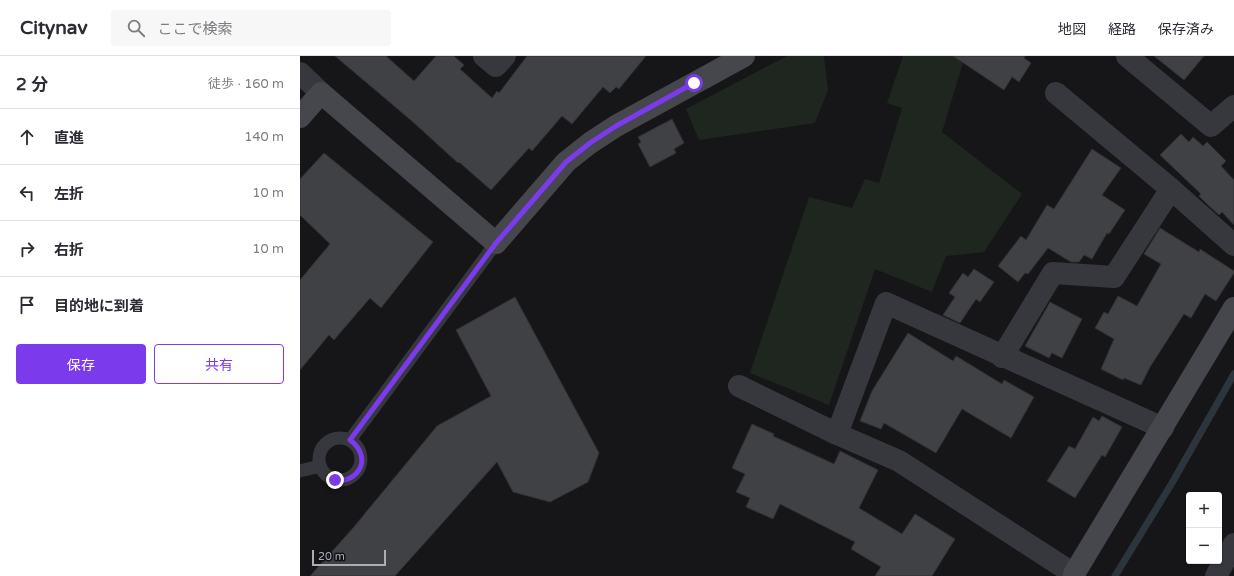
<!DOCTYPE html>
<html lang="ja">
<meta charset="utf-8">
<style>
:root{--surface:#fff;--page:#f7f7f7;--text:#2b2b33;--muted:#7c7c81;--line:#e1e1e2;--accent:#7c3aed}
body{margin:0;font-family:"Varela Round","Noto Sans JP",sans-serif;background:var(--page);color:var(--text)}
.controls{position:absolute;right:12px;bottom:12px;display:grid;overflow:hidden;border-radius:4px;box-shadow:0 1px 3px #0004}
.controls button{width:36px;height:36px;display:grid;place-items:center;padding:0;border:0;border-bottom:1px solid var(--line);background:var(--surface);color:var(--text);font:20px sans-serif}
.scale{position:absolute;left:12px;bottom:10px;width:74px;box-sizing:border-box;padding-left:4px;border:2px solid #a8adb8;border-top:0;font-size:11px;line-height:14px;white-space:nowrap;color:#a8adb8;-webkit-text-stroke:3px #111113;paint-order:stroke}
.stop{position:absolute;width:12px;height:12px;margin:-9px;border:3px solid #7c3aed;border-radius:50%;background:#fff}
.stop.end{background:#7c3aed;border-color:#fff;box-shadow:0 1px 4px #0008}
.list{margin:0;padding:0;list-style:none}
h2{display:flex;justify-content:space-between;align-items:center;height:52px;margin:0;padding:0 16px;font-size:17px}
h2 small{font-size:13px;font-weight:400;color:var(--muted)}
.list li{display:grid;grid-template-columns:26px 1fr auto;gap:12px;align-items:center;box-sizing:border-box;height:56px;padding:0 16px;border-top:1px solid var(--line)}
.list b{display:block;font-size:15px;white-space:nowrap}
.list em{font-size:13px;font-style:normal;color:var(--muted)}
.actions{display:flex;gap:8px;padding:12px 16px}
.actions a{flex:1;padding:9px 0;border:1px solid var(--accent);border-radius:4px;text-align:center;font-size:14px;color:var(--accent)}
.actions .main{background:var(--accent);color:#fff}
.icon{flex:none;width:22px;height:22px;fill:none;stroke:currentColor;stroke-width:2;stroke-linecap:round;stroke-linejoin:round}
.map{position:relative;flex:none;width:934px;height:520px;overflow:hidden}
header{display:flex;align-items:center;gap:24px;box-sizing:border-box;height:56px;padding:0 20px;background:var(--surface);border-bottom:1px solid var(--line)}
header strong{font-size:19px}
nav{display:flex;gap:22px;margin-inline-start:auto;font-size:14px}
.search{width:280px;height:36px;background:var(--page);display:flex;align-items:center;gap:10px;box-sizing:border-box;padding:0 14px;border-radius:4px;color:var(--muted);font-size:15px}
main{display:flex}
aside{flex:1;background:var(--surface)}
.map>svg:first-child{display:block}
.green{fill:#1e261f}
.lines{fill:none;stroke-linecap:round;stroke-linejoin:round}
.stream{stroke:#2c353c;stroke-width:7}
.building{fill:#404145;stroke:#303034}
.lane{stroke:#37383d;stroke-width:13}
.street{stroke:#37383d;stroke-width:22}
.secondary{stroke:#45474d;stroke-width:22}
.route{stroke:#7c3aed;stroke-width:5}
</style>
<header>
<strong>Citynav</strong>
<div class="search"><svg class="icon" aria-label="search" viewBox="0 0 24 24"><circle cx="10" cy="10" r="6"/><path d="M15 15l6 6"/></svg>ここで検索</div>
<nav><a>地図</a><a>経路</a><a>保存済み</a></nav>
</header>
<main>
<aside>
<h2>2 分<small>徒歩 · 160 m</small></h2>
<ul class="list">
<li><svg class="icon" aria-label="ahead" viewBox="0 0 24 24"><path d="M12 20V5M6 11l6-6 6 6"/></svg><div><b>直進</b></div><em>140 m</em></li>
<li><svg class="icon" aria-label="left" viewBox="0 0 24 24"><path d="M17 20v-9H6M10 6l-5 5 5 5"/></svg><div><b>左折</b></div><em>10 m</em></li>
<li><svg class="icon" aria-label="right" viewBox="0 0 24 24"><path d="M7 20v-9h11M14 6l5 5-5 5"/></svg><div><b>右折</b></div><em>10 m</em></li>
<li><svg class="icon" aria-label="arrive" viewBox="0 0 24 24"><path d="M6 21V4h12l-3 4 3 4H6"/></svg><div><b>目的地に到着</b></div></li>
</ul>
<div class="actions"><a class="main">保存</a><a>共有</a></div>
</aside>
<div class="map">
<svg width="934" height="520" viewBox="0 0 934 520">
<rect width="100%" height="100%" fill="#161618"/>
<g class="green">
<path d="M487 0H524L528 34 515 67 399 84 386 53Z"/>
<path d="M603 0H665L642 76 722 138 684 196 646 200 632 236 575 213 529 349 450 317 509 141 552 152 565 123 579 127 602 52 587 47Z"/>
</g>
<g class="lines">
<path class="stream" d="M815 520 872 427 934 318"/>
</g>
<g class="building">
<path d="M35 0H86L114 25 136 0H154L164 9 160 13 192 42 197 35 199 37 227 0H346L319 33 316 31 310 37 303 31 272 68 262 60 232 95 229 92 191 134 159 106 158 107 113 66Z"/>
<path d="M653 0H725L724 2 731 7 719 26 712 21 704 34Z"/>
<path d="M854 0H904L884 24Z"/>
<path d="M372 63 384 87 374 93 376 97 350 111 338 88 341 86 338 81Z"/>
<path d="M881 78 889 86 893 81 903 90 907 86 926 105 921 110 934 124V169L922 156 919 159 905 146 899 140 901 138 860 99Z"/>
<path d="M792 93 821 112 802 139 825 154 809 178 807 177 792 203 784 199 779 206H771L748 192 728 218 725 217 718 226 698 210 721 180 726 184 747 149 754 153Z"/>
<path d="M24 97 133 186 81 252 70 242 34 284 29 279 0 314V224L30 188 0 159V123Z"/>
<path d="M860 172 899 196 900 193 934 215V217L916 245 905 238 891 262 884 258 850 311 841 329 824 322 823 324 801 313 814 283 795 272 804 256 808 258 818 240 837 250 861 208 844 198Z"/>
<path d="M674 213 694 226 680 246 676 243 660 267 643 259 655 241 649 237 663 217 668 221Z"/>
<path d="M215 241 299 397 288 426 250 446 213 436 197 406 95 520H10L53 472 137 370 191 340 156 274Z"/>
<path d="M750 246 782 263 762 302 752 297 749 302 725 290Z"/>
<path d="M608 277 653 305 656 300 702 328 704 324 734 341 711 382 662 353 636 397 584 367 581 373 560 365 572 335Z"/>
<path d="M802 360 822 371 805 401 802 399 775 442 747 425 769 390 775 393 793 361 799 365Z"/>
<path d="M452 368 474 378 473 380 534 408 540 395 578 414 559 452 602 478 615 458 655 483 632 520H575L581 511 551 493 555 486 480 448 473 463 446 451 450 442 436 436 445 418 432 412Z"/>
</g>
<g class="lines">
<g class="lane">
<circle cx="40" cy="403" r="21"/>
<path d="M50 384 196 187"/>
<path d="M0 415 20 410"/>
</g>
<g class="street">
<path d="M184 0 196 10 205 0"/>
<path d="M827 0 911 70 934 50"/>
<path d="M0 17 21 37"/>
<path d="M756 37 871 133"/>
<path d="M702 301 753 217 814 221 871 133 934 189"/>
<path d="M439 330 537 378 599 405 774 518 773 520"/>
<path d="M537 378 586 247 863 372"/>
<path d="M916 520 934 488"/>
</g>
<g class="secondary">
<path d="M0 61 21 37 196 187 266 106 290 87 316 70 444 0"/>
<path d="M774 518 934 252"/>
</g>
</g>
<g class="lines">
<path class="route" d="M35 424C51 427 67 413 60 396 58 391 54 387 50 384L196 187 266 106 290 87 316 70 394 27"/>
</g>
</svg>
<div class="controls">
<button>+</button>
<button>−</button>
</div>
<div class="scale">20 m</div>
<div class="stop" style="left:394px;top:27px"></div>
<div class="stop end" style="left:35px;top:424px"></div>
</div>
</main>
